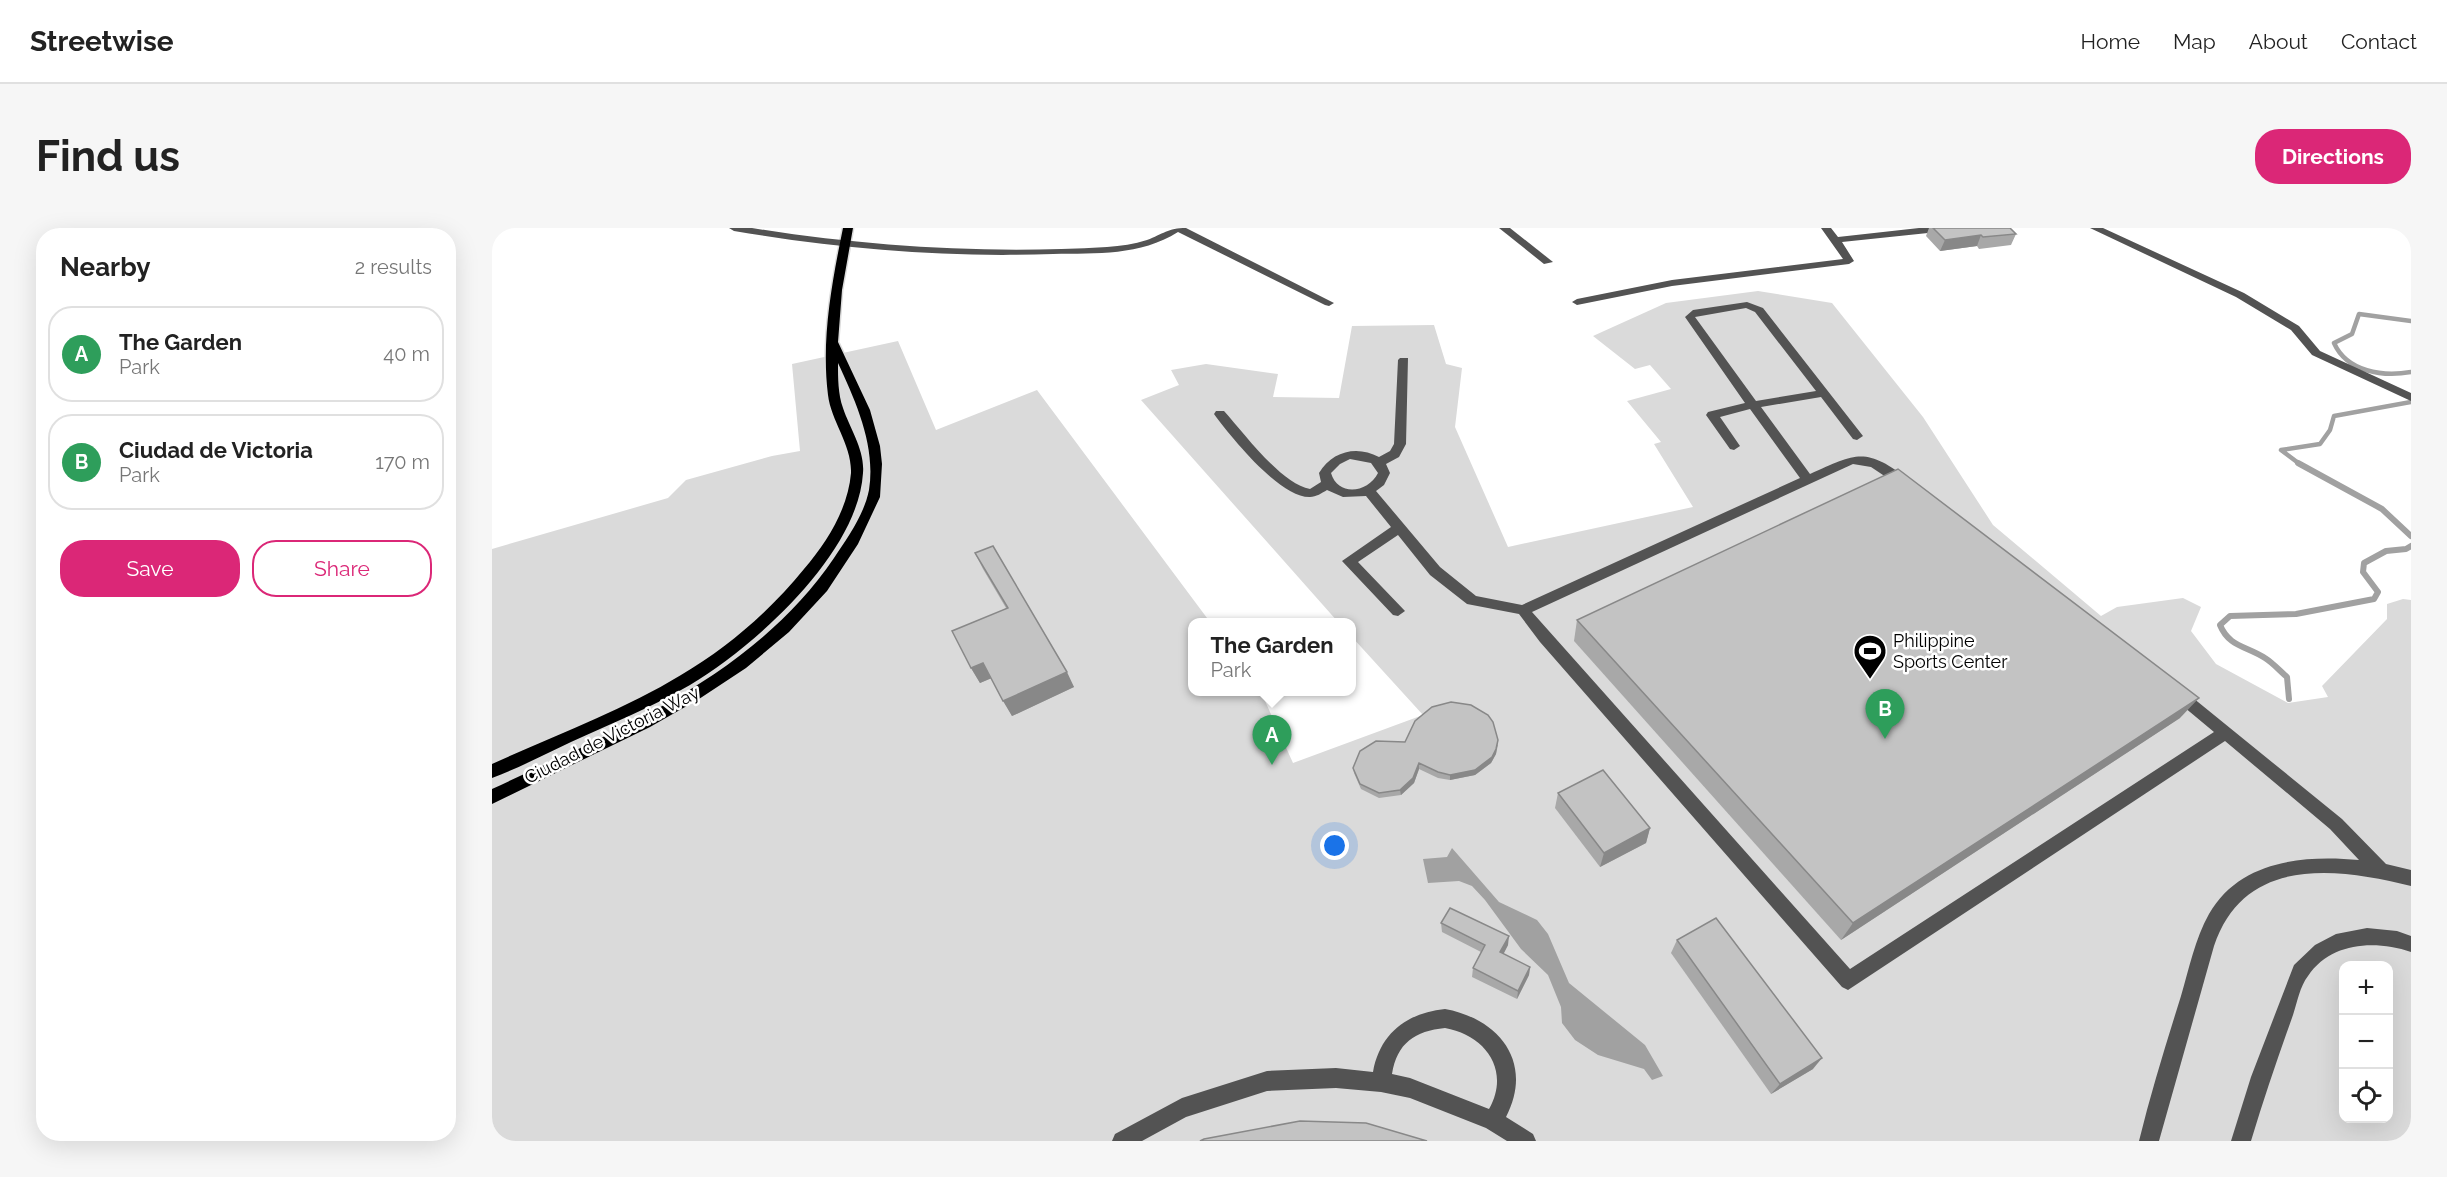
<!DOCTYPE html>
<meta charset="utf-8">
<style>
:root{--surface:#fff;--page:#f6f6f6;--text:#222;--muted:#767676;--line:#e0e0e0;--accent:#db2777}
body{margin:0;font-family:Raleway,sans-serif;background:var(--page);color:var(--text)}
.controls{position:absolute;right:18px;bottom:18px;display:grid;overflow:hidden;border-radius:12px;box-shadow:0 6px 24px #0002}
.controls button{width:54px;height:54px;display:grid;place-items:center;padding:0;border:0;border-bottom:2px solid var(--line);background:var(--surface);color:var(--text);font:30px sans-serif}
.you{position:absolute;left:843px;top:618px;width:21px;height:21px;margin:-15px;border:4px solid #fff;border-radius:50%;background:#1a73e8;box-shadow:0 0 0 9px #1a73e833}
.badge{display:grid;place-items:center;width:39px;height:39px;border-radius:50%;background:var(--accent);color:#fff;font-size:20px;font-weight:700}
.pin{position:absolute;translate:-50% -50px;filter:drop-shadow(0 2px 3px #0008)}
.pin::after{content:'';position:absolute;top:32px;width:21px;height:18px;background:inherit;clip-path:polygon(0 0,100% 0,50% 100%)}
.popup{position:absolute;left:696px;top:390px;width:168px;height:78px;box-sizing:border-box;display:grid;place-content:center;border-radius:12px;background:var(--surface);filter:drop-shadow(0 2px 4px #0005);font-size:20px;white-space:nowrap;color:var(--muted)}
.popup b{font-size:22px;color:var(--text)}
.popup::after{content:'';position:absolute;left:50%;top:100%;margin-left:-12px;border:12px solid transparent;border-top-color:var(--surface)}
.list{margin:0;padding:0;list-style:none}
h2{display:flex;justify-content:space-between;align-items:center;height:78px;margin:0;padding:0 24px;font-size:26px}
h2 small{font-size:20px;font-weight:400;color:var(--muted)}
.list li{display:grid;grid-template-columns:39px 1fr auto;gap:18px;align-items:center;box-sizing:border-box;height:96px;margin:0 12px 12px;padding:0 12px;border:2px solid var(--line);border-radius:24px}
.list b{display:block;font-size:22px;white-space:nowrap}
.list p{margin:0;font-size:20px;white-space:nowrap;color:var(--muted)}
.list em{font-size:20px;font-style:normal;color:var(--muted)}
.actions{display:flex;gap:12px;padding:18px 24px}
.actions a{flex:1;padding:14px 0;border:2px solid var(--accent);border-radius:24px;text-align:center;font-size:21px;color:var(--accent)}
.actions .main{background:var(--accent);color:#fff}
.icon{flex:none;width:33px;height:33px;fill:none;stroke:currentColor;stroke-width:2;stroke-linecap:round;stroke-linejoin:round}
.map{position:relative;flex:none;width:1919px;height:913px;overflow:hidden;border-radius:24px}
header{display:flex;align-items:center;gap:36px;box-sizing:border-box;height:84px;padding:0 30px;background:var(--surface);border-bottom:2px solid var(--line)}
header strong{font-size:28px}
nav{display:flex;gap:33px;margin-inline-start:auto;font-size:21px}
.intro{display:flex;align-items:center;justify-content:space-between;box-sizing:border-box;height:144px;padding:0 36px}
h1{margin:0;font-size:42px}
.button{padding:15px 27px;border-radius:24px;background:var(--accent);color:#fff;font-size:21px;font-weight:700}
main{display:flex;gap:36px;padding:0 36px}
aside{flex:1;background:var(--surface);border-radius:24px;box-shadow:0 6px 24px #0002}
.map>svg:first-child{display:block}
.green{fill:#dadada;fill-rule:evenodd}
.water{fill:#a1a1a1}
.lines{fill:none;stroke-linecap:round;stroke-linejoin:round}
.stream-far1{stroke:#a1a1a1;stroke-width:4.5}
.stream{stroke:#a1a1a1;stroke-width:6}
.major-casing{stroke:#dbdbdb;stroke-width:3}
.minor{fill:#535353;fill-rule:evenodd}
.major{fill:#000;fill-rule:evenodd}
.wall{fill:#a8a8a8}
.shaded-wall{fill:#888}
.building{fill:#c3c3c3;stroke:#888;stroke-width:1.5}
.labels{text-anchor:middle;stroke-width:5;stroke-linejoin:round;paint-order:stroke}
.poi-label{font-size:18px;fill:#000;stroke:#fff;text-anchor:start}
.street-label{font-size:18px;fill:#000;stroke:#fff}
</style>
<header>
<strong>Streetwise</strong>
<nav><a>Home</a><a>Map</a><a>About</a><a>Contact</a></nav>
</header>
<div class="intro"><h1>Find us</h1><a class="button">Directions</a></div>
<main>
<aside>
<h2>Nearby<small>2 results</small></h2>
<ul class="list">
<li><span class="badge" style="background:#2e9e5b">A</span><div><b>The Garden</b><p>Park</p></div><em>40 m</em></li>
<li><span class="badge" style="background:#2e9e5b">B</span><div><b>Ciudad de Victoria</b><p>Park</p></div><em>170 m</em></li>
</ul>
<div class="actions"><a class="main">Save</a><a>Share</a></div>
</aside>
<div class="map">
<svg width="1919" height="913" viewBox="0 0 1919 913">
<rect width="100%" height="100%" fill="#fff"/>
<path class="green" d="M1266 63 1340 75 1431 189 1501 297 1609 388 1625 379 1691 370 1709 379 1699 403 1724 436 1796 475 1836 469 1830 458 1895 391V376L1911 371 1919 372V913H0V321L176 270 194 252 280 228 308 223 300 136 406 113 444 202 545 162 718 394H700V464H769L801 535 931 487 860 409V394H846L649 172 687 157 679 142 714 136 786 146 781 169 847 170 860 98 942 97 954 136 970 140 963 199 1016 319 1201 279 1162 216 1169 214 1135 173 1179 161 1158 137 1143 141 1101 108 1174 75ZM1852 738H1896V890H1852Z"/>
<path class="water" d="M960 620 1007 674 1045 692 1056 706 1077 755 1153 817 1171 848 1160 852 1152 841 1106 827 1083 812 1070 795 1069 779 1056 747 1029 721 993 672 980 658 967 653 936 655 931 631 955 629Z"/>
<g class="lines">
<g class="stream-far1">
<path d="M1919 93 1867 86 1860 106 1842 115C1855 144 1891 149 1919 144"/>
<path d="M1809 237 1789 222 1828 216 1838 202 1842 188 1919 174"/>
</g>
<g class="stream">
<path d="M1806 235 1890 281 1919 308"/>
<path d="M1797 471 1795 449C1788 443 1781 435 1773 430 1755 418 1737 419 1728 397L1738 388 1804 386 1882 371 1886 364 1871 344 1872 335 1894 323 1914 321 1919 318"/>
</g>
<g class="major-casing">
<path id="major" d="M351 0H361L350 62 346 114 378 182 388 218 390 236 388 269 366 316 335 363 297 404 254 440 207 471 158 499 0 576V561C124 503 262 448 342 330 356 309 372 287 377 262 384 218 364 174 346 135 346 150 346 166 351 180 358 201 373 222 371 245 366 326 263 418 198 457 160 479 119 496 79 514 53 526 27 540 0 550V536C63 507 130 483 189 447 235 420 278 383 312 341 335 314 356 281 359 245 360 217 339 193 336 167 329 111 340 54 351 0Z"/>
</g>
<g class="minor">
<path d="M237 0H260C377 19 496 26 615 19 629 18 642 16 655 12 671 6 676 0 694 0L842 75 837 78 833 77 686 4C648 28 605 25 561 26 454 30 348 21 242 3Z"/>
<path d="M1007 0H1018L1061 34 1052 36Z"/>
<path d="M1329 0H1339L1346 9 1427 0H1460L1455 3 1350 14 1362 33 1357 36 1180 58 1085 77 1080 74 1085 71 1180 52 1351 31Z"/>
<path d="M1598 0H1611L1752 65 1807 98 1828 123 1919 165V173L1820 127 1799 102 1744 69Z"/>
<path d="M1255 74 1271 80 1371 208 1365 212 1361 211 1329 169 1269 179 1318 246C1366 224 1374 219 1419 253L1420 256 1419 259H1409L1379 239 1361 236 1040 384 1358 741 1722 504 1680 469 1677 465 1680 461H1690L1850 591 1894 636 1919 642V658C1844 639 1752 628 1722 718L1667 913H1647C1659 864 1674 816 1689 768 1697 741 1703 711 1717 686 1748 632 1812 627 1867 632L1838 601 1733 513 1356 762 1350 759 1048 414 1027 386 975 376 938 347 906 307 866 334 913 383 906 388 901 387 850 333 899 299 874 268 851 269 835 262C830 265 824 269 818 269 788 270 739 209 722 186L724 183H732C752 205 789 256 818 261L829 254 827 245C840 223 865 217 887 229L898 223 902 216 906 132 908 130H916L914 216 907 229 894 236 898 245 892 257 884 263 948 339 984 368 1030 377 1308 250 1258 181 1228 189 1248 218 1242 222 1238 221 1214 187 1216 184 1253 175 1193 89 1201 82ZM1254 80 1263 84 1324 163 1264 173 1203 89ZM858 231 879 235 886 245C876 265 846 269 839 245L848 236Z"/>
<path d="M1875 700 1905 703 1919 708V724C1883 712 1839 714 1816 748 1808 758 1805 775 1801 787 1786 829 1772 870 1759 913H1739L1759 849 1802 737 1823 717 1844 706Z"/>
<path d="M953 781C1008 791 1042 835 1014 889L1041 906 1044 913H1015L994 900 918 870 889 864 844 860 775 863 694 889 650 913H620L623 906 690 870 775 843 844 840 881 844C888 805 915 785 953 781ZM953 800C993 807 1019 842 997 881L918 850 900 846C905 815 923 803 953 800Z"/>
</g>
<use href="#major" class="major"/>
</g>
<g class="wall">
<path d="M1437 0H1518L1524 6 1519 17 1487 21 1485 18 1448 23 1434 8Z"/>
<path d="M483 325 582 459 520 488 499 450 488 455 479 440 514 380 491 341Z"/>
<path d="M1085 392 1688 490 1349 712 1082 413Z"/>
<path d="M1006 517 1004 526 999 535 983 547 958 552 946 550 927 541 922 555 909 567 887 570 869 561 862 545 861 540Z"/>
<path d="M1066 565 1158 600 1154 615 1108 639 1063 580Z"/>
<path d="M949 695 1016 717 1011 726 1038 739 1037 747 1025 771 980 749 981 740 989 724 950 704Z"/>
<path d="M1185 712 1321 841 1279 866 1179 725Z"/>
</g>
<g class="shaded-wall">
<path d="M1489 7 1485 18 1448 23 1453 12Z"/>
<path d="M491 435 500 450 488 455 479 440Z"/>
<path d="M575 444 582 459 520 488 511 473Z"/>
<path d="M1707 470 1688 490 1349 712 1361 695Z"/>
<path d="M1006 512 1004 526 999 535 983 547 958 552V547Z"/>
<path d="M927 535V541L922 555 909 567 908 562Z"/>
<path d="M1158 600 1154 615 1108 639 1112 625Z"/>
<path d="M1017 708 1016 717 1008 733V724Z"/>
<path d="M1038 739 1037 747 1025 771 1026 763Z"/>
<path d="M1330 830 1321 841 1279 866 1288 856Z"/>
</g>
<g class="building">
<path d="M1441 0H1518L1524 6 1491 9 1489 7 1453 12Z"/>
<path d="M1406 241 1707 470 1361 695 1085 392Z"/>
<path d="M501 318 575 444 511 473 491 435 479 440 460 403 516 380 483 325Z"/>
<path d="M959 474 979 477 996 487 1001 494 1006 512 1004 521 1000 529 983 542 958 547 946 544 927 535 921 550 908 562 887 565 868 556 861 540 868 523 884 513 913 514 923 493 940 479Z"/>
<path d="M1111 542 1158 600 1112 625 1066 565Z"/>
<path d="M958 680 1017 708 1008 724 1038 739 1026 763 981 740 993 717 949 695Z"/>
<path d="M1224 690 1330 830 1288 856 1185 712Z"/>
<path d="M808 893 874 895 935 913H708L712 911Z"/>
</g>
<defs>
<g id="stadium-pin" transform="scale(1.725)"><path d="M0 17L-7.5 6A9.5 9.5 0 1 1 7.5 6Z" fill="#000" stroke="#fff"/><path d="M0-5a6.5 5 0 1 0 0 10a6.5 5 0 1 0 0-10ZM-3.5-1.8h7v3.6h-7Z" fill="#fff"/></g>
</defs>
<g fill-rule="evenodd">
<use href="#stadium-pin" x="1378" y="423"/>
</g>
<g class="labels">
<g class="poi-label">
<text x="1401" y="419">Philippine<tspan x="1401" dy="21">Sports Center</tspan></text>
</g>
<g class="street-label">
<text transform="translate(120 507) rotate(-27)" y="6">Ciudad de Victoria Way</text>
</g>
</g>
</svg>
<div class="controls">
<button>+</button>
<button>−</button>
<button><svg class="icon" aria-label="locate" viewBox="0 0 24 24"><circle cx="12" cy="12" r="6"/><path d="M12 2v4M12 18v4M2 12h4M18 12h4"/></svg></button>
</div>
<div class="you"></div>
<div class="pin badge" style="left:780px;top:537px;background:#2e9e5b">A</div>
<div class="popup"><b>The Garden</b>Park</div>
<div class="pin badge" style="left:1393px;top:511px;background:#2e9e5b">B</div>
</div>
</main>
